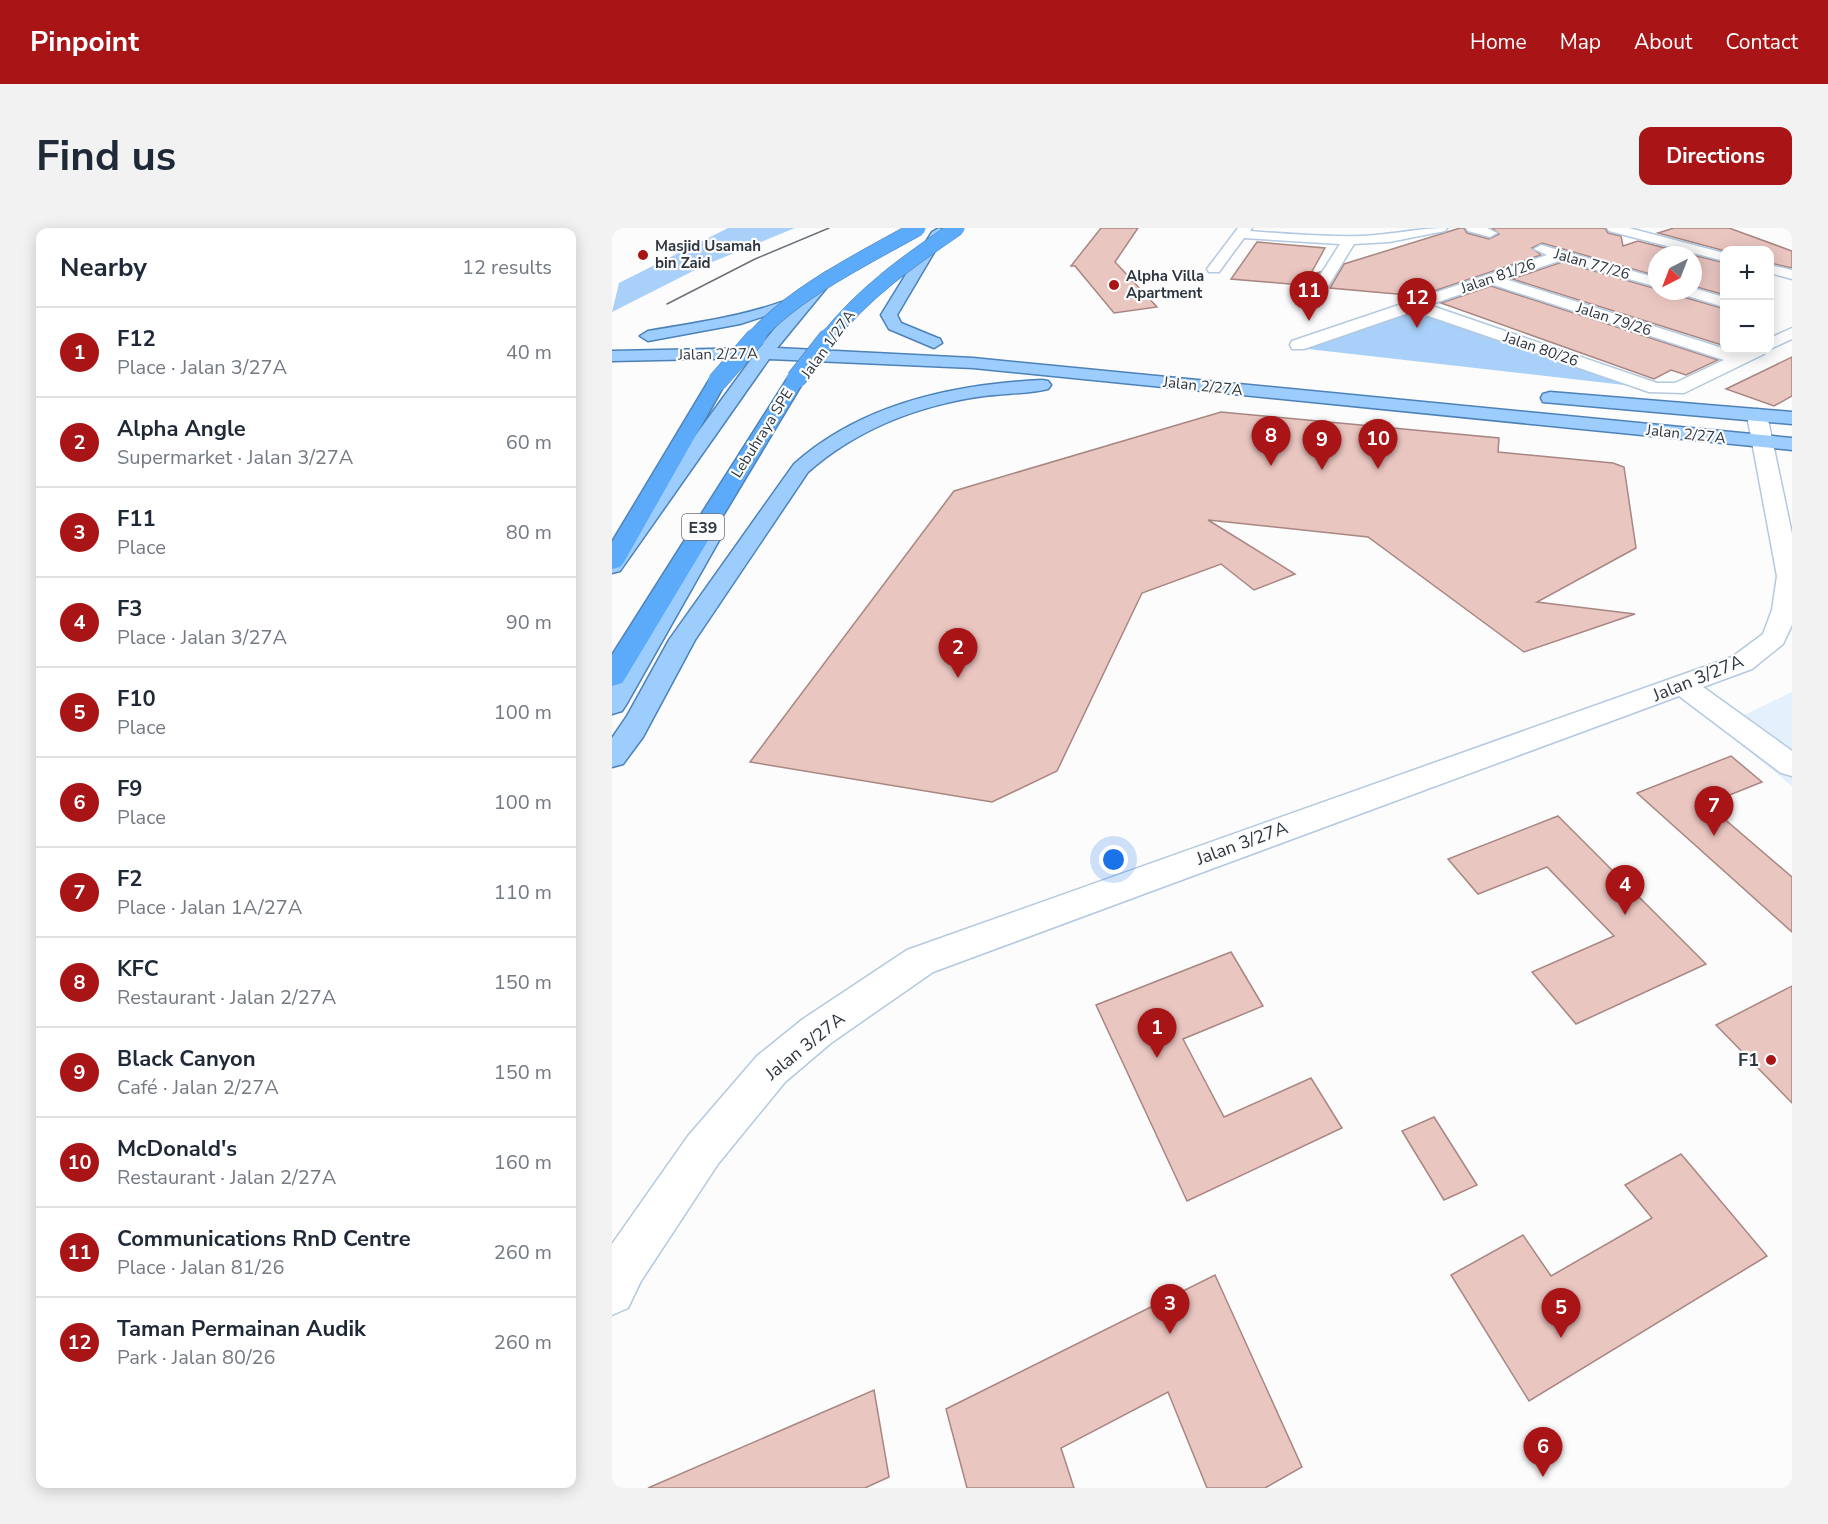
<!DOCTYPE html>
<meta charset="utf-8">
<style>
:root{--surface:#fff;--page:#f2f2f3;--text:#1f2937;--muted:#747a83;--line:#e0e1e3;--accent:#a91517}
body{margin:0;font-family:"Nunito Sans",sans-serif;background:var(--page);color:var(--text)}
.controls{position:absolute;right:18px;top:18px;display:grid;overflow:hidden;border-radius:12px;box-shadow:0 3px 15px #0003}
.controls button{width:54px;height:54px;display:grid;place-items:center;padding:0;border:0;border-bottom:2px solid var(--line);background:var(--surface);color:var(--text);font:30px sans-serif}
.compass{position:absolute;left:1036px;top:18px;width:54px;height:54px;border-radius:50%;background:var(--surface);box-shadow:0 3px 15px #0003;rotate:222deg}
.you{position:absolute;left:502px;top:632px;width:21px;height:21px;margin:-15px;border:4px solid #fff;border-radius:50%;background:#1a73e8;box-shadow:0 0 0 9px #1a73e833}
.badge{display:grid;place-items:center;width:39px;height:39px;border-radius:50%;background:var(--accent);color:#fff;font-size:20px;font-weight:700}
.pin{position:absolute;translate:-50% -50px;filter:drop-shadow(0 2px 3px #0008)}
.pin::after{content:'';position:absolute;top:32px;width:21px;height:18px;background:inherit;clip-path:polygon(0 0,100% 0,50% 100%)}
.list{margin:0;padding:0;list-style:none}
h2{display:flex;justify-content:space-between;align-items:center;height:78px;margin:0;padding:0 24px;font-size:26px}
h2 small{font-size:20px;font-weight:400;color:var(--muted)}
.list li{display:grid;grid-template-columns:39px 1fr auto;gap:18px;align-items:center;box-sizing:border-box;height:90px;padding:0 24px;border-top:2px solid var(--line)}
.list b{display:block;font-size:22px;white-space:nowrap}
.list p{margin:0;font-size:20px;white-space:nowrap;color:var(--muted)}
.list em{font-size:20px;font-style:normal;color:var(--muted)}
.map{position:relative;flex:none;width:1180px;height:1260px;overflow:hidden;border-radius:12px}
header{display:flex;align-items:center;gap:36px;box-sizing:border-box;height:84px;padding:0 30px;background:var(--accent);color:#fff}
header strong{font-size:28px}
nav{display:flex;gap:33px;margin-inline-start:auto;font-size:21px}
.intro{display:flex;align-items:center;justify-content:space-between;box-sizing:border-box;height:144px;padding:0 36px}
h1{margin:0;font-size:42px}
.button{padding:15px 27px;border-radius:12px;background:var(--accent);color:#fff;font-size:21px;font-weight:700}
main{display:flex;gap:36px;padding:0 36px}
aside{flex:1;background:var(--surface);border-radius:12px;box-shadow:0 3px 15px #0003}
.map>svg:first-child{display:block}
.built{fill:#e5f0fd}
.green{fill:#a9d0f8}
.building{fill:#eac6c1;stroke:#a88682;stroke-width:1.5}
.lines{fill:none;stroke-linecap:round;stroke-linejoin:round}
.minor-casing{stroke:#b2c9e1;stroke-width:3}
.major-casing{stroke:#4c82b9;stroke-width:3}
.highway-casing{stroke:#4c82b9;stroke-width:3}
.minor{fill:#fff;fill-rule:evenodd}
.major{fill:#9dcdfc;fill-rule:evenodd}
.highway{fill:#5cabfa;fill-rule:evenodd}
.tram{stroke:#6b7178;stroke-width:1.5}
.highway-bridge-far1-casing{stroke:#4c82b9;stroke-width:16;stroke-linecap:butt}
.highway-bridge-casing{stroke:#4c82b9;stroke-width:20;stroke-linecap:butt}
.highway-bridge-far1{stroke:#5cabfa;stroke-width:15}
.highway-bridge{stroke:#5cabfa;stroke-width:19}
.poi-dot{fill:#a91517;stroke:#fcfcfc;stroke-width:2}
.labels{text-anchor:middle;stroke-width:4.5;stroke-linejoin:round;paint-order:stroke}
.far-poi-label{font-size:15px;font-weight:bold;fill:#2d3640;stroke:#fcfcfc;text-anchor:start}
.far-street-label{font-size:15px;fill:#2d3640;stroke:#fcfcfc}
.shield{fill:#fcfcfc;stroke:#6b7178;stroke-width:1.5}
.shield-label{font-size:16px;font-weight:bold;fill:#2d3640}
.street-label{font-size:18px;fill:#2d3640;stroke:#fcfcfc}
.poi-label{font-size:18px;font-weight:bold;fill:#2d3640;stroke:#fcfcfc;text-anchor:end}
</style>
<header>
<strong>Pinpoint</strong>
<nav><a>Home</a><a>Map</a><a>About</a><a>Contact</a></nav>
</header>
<div class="intro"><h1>Find us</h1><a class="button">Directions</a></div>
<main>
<aside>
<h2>Nearby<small>12 results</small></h2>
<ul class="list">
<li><span class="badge">1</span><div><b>F12</b><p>Place · Jalan 3/27A</p></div><em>40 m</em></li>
<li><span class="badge">2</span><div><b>Alpha Angle</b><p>Supermarket · Jalan 3/27A</p></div><em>60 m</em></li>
<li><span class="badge">3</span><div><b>F11</b><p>Place</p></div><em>80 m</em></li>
<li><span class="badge">4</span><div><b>F3</b><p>Place · Jalan 3/27A</p></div><em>90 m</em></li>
<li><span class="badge">5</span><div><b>F10</b><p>Place</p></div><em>100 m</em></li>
<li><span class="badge">6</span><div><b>F9</b><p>Place</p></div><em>100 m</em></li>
<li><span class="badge">7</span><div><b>F2</b><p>Place · Jalan 1A/27A</p></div><em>110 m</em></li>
<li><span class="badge">8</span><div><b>KFC</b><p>Restaurant · Jalan 2/27A</p></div><em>150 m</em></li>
<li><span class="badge">9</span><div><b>Black Canyon</b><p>Café · Jalan 2/27A</p></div><em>150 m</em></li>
<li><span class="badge">10</span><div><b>McDonald's</b><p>Restaurant · Jalan 2/27A</p></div><em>160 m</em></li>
<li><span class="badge">11</span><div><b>Communications RnD Centre</b><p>Place · Jalan 81/26</p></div><em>260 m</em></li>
<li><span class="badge">12</span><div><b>Taman Permainan Audik</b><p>Park · Jalan 80/26</p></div><em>260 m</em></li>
</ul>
</aside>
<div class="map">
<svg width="1180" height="1260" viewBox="0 0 1180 1260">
<rect width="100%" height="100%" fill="#fcfcfc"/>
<path class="built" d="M1180 464V558L1107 499Z"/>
<g class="green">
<path d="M116 0H183L93 37 0 84 7 55Z"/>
<path d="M801 79 1030 159 696 121Z"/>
</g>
<g class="building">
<path d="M489 0H526L503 34 545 79 502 85 463 38H459Z"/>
<path d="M848 0H852L855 5 877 11 887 6 880 0H993L996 5 1009 8 1011 18 1026 13 1080 27H1045V48L930 15 920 20 929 27 807 68 718 60 732 36Z"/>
<path d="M1062 0H1117L1180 23V40L1158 35V22L1113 23 1046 5Z"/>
<path d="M645 14 713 20 698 47 708 44 700 58 619 51Z"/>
<path d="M1081 27 1113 35V67L1081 58Z"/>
<path d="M950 34 1045 61V63H1064L1068 68 1113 81V118L900 51Z"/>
<path d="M879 58 1106 132 1074 147 1059 142 1042 151 829 75Z"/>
<path d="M1180 129V168L1162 178 1114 161Z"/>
<path d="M609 184 887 210 886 224 1001 235 1012 239 1024 320 925 374 1023 386 912 424 756 309 596 292 683 346 642 362 609 336 530 365 445 543 380 574 138 534 342 263Z"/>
<path d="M1119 528 1150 554 1095 576 1180 649V704L1025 565Z"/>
<path d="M946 588 1094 736 964 796 920 744 1002 708 935 639 866 666 836 631Z"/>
<path d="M619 724 651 778 571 811 612 889 699 850 730 900 575 973 484 777Z"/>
<path d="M1180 758V875L1104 797Z"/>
<path d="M822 889 865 957 832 972 790 903Z"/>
<path d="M1069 926 1155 1028 917 1173 839 1047 911 1007 939 1048 1040 990 1013 957Z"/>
<path d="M603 1047 690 1239 653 1260H595L556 1164 449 1220 462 1260H355L334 1181Z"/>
<path d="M262 1162 277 1249 253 1260H36Z"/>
</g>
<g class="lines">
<g class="minor-casing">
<g id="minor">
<path d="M626 0H640L638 3C675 6 713 9 750 8 779 7 806 0 835 0L833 3 777 14 742 16 715 60 710 62 702 57 728 16 632 10 607 44H597L595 41Z"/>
<path d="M854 0H875L885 5 878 9 856 3Z"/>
<path d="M995 0H1017L1112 25V33L997 3Z"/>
<path d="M929 17 1045 50V59L950 32 893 51 1126 125 1133 122H1155L1152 126 1072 165 1037 164 802 83 692 121H680L678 117 680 113 935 27 922 21ZM879 56 1112 132 1063 155H1045L817 77Z"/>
<path d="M1158 37 1180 42V51L1158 45Z"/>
<path d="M1081 60 1112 69V79L1069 66 1066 63H1081Z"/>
<path d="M1180 100V111L1158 121V110Z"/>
<path d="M1145 181 1152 183 1155 187 1180 306V397L1171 416 1140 441 1091 459 1180 523V548L1169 545 1067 468 321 744 219 815 173 854 106 936 29 1053 16 1080 0 1087V1016L76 908 145 828 191 791 295 722 1120 429 1151 406 1160 382 1165 348 1135 187 1138 183Z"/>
</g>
</g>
<g class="major-casing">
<g id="major">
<path d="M327 0 334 4 285 87 289 95 328 111 330 115 322 120 277 101 269 87 320 4Z"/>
<path d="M218 43 225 47 165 120 361 130 1180 210V222L361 140 157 131 8 343 0 345V322L140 130 0 133V123L147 120 180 79 128 96 36 113 28 108 36 103C87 94 142 87 190 66 201 61 206 46 218 43Z"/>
<path d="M430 152 436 153 439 157 436 161C416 166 393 165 372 168 307 177 245 201 196 244L83 412 31 509 11 536 0 539V510L15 488 57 412 182 236C249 176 342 156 430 152Z"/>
<path d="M938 164 1180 184V196L931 174 929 170 931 166Z"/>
<path d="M98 302 106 304 109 309 14 477 10 483 0 486V453L87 309 90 304Z"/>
</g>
</g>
<g class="highway-casing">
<g id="highway">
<path d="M184 146 190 147 193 151 14 449 10 455 0 458V427L175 151 178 147Z"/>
<path d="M105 149 111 150 114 154 12 334 8 339 0 341V314L96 154 99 150Z"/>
</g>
</g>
<use href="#minor" class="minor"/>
<use href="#major" class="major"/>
<use href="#highway" class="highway"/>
<path class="tram" d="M55 76 143 31 217 0"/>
<g class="highway-bridge-far1-casing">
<g id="highway-bridge-far1">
<path d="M142 110C182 64 253 30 306 0"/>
<path d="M216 110C251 65 298 32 345 0"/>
</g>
</g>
<g class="highway-bridge-casing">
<g id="highway-bridge">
<path d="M184 151 217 109"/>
<path d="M105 154 144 109"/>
</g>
</g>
<use href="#highway-bridge-far1" class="highway-bridge-far1"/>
<use href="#highway-bridge" class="highway-bridge"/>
</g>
<g class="poi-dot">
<circle cx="31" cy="27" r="6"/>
<circle cx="502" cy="57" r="6"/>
<circle cx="1159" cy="832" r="6"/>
</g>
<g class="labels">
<g class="far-poi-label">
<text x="43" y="23">Masjid Usamah<tspan x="43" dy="17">bin Zaid</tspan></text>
<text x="514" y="53">Alpha Villa<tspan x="514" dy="17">Apartment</tspan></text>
</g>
<g class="far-street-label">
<text transform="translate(980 36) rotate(16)" y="5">Jalan 77/26</text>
<text transform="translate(886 48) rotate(-19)" y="5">Jalan 81/26</text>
<text transform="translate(1002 91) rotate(18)" y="5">Jalan 79/26</text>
<text transform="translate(216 116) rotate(-54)" y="5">Jalan 1/27A</text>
<text transform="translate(929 121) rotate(19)" y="5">Jalan 80/26</text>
<text transform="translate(106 126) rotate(-1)" y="5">Jalan 2/27A</text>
<text transform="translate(591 158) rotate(6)" y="5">Jalan 2/27A</text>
<text transform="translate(150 205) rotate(-58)" y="5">Lebuhraya SPE</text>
<text transform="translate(1074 206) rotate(6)" y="5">Jalan 2/27A</text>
</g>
<rect class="shield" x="70" y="286" width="42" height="26" rx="4.5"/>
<g class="shield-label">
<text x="91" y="305">E39</text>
</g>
<g class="street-label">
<text transform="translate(1086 450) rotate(-22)" y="6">Jalan 3/27A</text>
<text transform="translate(630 615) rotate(-20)" y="6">Jalan 3/27A</text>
<text transform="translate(193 818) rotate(-39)" y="6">Jalan 3/27A</text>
</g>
<g class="poi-label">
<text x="1147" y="838">F1</text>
</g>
</g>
</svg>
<div class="controls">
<button>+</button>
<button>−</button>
</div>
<svg class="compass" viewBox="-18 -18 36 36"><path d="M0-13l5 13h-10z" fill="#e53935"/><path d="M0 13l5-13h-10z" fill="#747a83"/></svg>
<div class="you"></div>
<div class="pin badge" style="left:545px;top:830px">1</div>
<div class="pin badge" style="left:346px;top:450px">2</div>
<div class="pin badge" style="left:558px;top:1106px">3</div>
<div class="pin badge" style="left:1013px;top:687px">4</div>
<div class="pin badge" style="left:949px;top:1110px">5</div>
<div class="pin badge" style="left:931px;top:1249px">6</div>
<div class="pin badge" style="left:1102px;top:608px">7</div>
<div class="pin badge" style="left:659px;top:238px">8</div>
<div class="pin badge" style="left:710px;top:242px">9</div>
<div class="pin badge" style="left:766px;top:241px">10</div>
<div class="pin badge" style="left:697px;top:93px">11</div>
<div class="pin badge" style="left:805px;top:100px">12</div>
</div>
</main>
